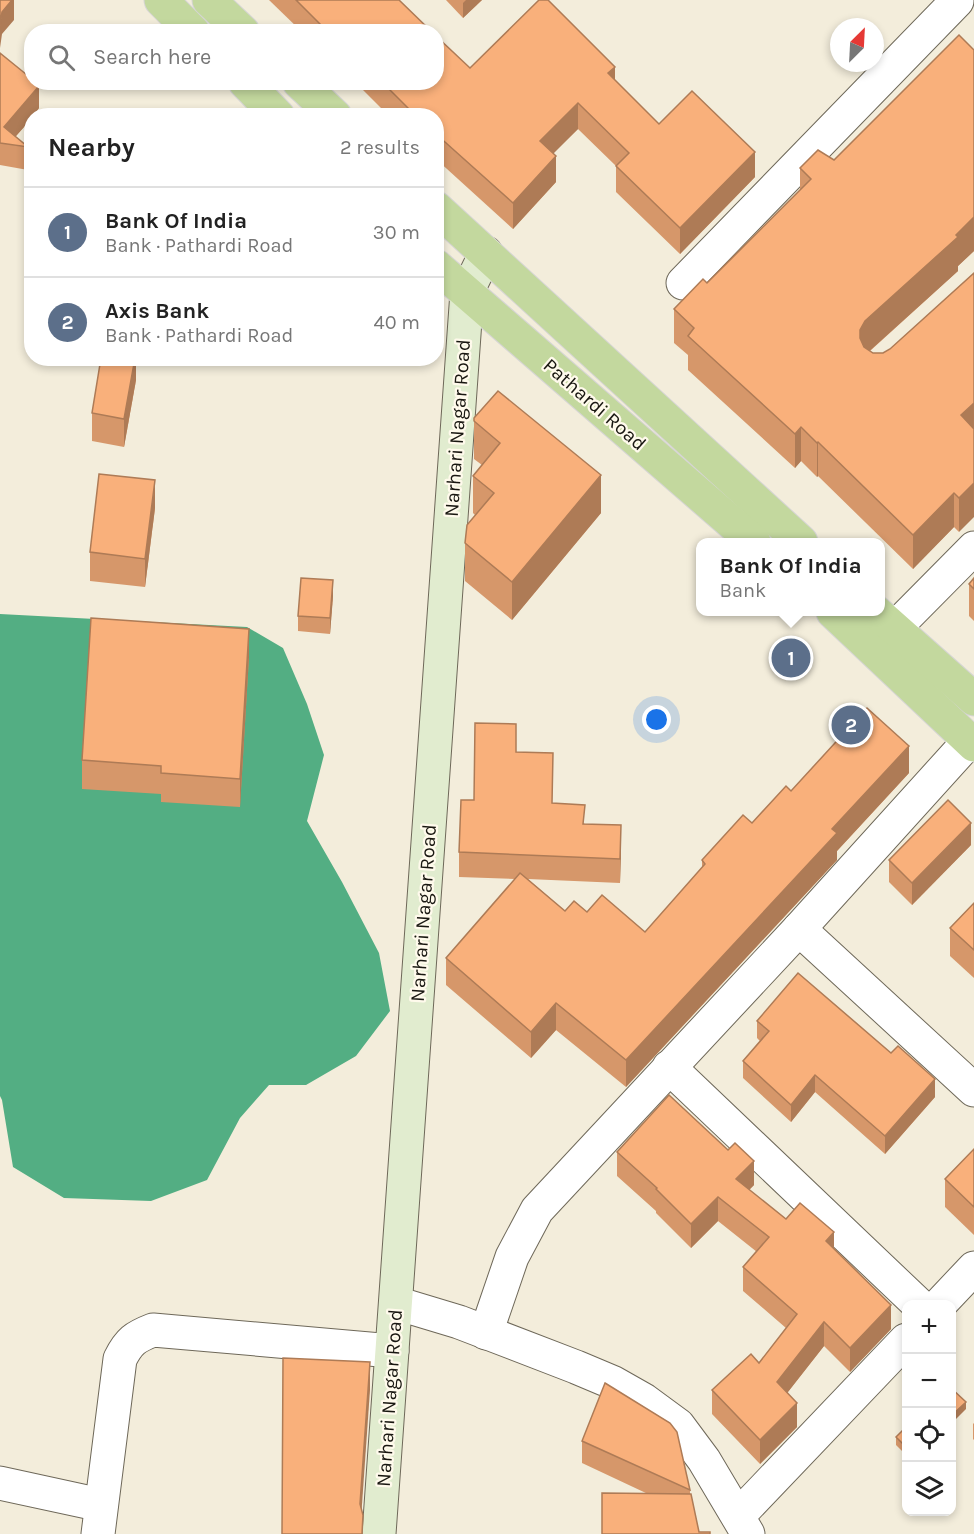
<!DOCTYPE html>
<meta charset="utf-8">
<style>
:root{--surface:#fff;--page:#f6f6f6;--text:#222;--muted:#767676;--line:#e0e0e0;--accent:#0b8043}
body{margin:0;font-family:Karla,sans-serif;background:var(--page);color:var(--text)}
.controls{position:absolute;right:18px;bottom:18px;display:grid;overflow:hidden;border-radius:12px;box-shadow:0 3px 9px #0003}
.controls button{width:54px;height:54px;display:grid;place-items:center;padding:0;border:0;border-bottom:2px solid var(--line);background:var(--surface);color:var(--text);font:30px sans-serif}
.compass{position:absolute;left:830px;top:18px;width:54px;height:54px;border-radius:50%;background:var(--surface);box-shadow:0 3px 9px #0003;rotate:24deg}
.you{position:absolute;left:657px;top:720px;width:21px;height:21px;margin:-15px;border:4px solid #fff;border-radius:50%;background:#1a73e8;box-shadow:0 0 0 9px #1a73e833}
.badge{display:grid;place-items:center;width:39px;height:39px;border-radius:50%;background:var(--accent);color:#fff;font-size:20px;font-weight:700}
.pin{position:absolute;translate:-50% -50%;border:3px solid #fff;box-shadow:0 2px 6px #0006}
.popup{position:absolute;left:696px;top:538px;width:189px;height:78px;box-sizing:border-box;display:grid;place-content:center;border-radius:12px;background:var(--surface);filter:drop-shadow(0 2px 4px #0005);font-size:20px;white-space:nowrap;color:var(--muted)}
.popup b{font-size:22px;color:var(--text)}
.popup::after{content:'';position:absolute;left:50%;top:100%;margin-left:-12px;border:12px solid transparent;border-top-color:var(--surface)}
.list{margin:0;padding:0;list-style:none}
h2{display:flex;justify-content:space-between;align-items:center;height:78px;margin:0;padding:0 24px;font-size:26px}
h2 small{font-size:20px;font-weight:400;color:var(--muted)}
.list li{display:grid;grid-template-columns:39px 1fr auto;gap:18px;align-items:center;box-sizing:border-box;height:90px;padding:0 24px;border-top:2px solid var(--line)}
.list b{display:block;font-size:22px;white-space:nowrap}
.list p{margin:0;font-size:20px;white-space:nowrap;color:var(--muted)}
.list em{font-size:20px;font-style:normal;color:var(--muted)}
.icon{flex:none;width:33px;height:33px;fill:none;stroke:currentColor;stroke-width:2;stroke-linecap:round;stroke-linejoin:round}
.map{position:relative;flex:none;width:974px;height:1534px;overflow:hidden}
.search{position:absolute;background:var(--surface);box-shadow:0 3px 9px #0003;left:24px;top:24px;width:420px;height:66px;display:flex;align-items:center;gap:15px;box-sizing:border-box;padding:0 21px;border-radius:24px;color:var(--muted);font-size:22px}
.panel{position:absolute;background:var(--surface);box-shadow:0 3px 9px #0003;left:24px;top:108px;width:420px;height:258px;border-radius:24px}
.map>svg:first-child{display:block}
.water{fill:#53ae83}
.lines{fill:none;stroke-linecap:round;stroke-linejoin:round}
.street-casing{stroke:#6e6859;stroke-width:35}
.secondary-casing{stroke:#6e6859;stroke-width:35}
.primary-casing{stroke:#d6d5d4;stroke-width:35}
.street{stroke:#fff;stroke-width:33}
.secondary{stroke:#e1eccf;stroke-width:33}
.primary{stroke:#c3d89e;stroke-width:33}
.wall{fill:#d6976a}
.shaded-wall{fill:#ae7b56}
.building{fill:#f9b07b;stroke:#ae7b56;stroke-width:1.5}
.labels{text-anchor:middle;stroke-width:4.5;stroke-linejoin:round;paint-order:stroke}
.street-label{font-size:20px;fill:#191711;stroke:#fffaec}
</style>
<div class="map">
<svg width="974" height="1534" viewBox="0 0 974 1534">
<rect width="100%" height="100%" fill="#f3eddb"/>
<path class="water" d="M0 614 247 627 283 648 307 704 324 755 307 821 342 882 379 953 390 1011 356 1056 306 1085H269L240 1118 207 1180 151 1201 64 1198 13 1167 2 1100 0 1096Z"/>
<g class="lines">
<g class="street-casing">
<g id="street">
<path d="M683 283 957 1"/>
<path d="M874 649 974 548"/>
<path d="M799 929 974 1090"/>
<path d="M669 1067 918 1304"/>
<path d="M396 1303 459 1322 576 1367 614 1383 644 1400 678 1425 704 1460 748 1534"/>
<path d="M940 1304 974 1268"/>
<path d="M486 1333 512 1257 537 1210 799 929 970 740"/>
<path d="M0 1483 101 1505"/>
<path d="M738 1516 906 1340"/>
<path d="M98 1534 120 1359C129 1341 135 1337 153 1330L392 1351"/>
</g>
</g>
<g class="secondary-casing">
<path id="secondary" d="M379 1534 467 292 486 253"/>
</g>
<g class="primary-casing">
<g id="primary">
<path d="M161 0 193 32"/>
<path d="M209 0 243 32"/>
<path d="M245 82 278 116"/>
<path d="M299 82 335 116"/>
<path d="M436 208 801 542"/>
<path d="M436 266 754 542"/>
<path d="M833 612 974 745"/>
<path d="M876 612 974 699"/>
</g>
</g>
<use href="#street" class="street"/>
<use href="#secondary" class="secondary"/>
<use href="#primary" class="primary"/>
</g>
<g class="wall">
<path d="M269 0H399L432 32H302Z"/>
<path d="M446 0H482L463 18Z"/>
<path d="M974 50V251L958 266V271L870 351 873 353H883L890 349 974 273 959 532 954 527 913 569 818 476 817 477 801 461 795 468 688 370V355L674 343V309L707 283 800 190V168L834 160Z"/>
<path d="M0 53 39 108 33 116H32V118L15 137 28 147V170L0 165Z"/>
<path d="M470 68 615 80 659 124 755 177 680 254 616 192V166L578 129 553 153 556 182 513 229 436 159V116H389L355 82H436Z"/>
<path d="M136 358V380L124 447 92 441V413Z"/>
<path d="M474 418 601 513 512 620 465 581V543L475 515 473 513V476L482 465 474 459Z"/>
<path d="M155 508 145 587 90 581V552Z"/>
<path d="M974 578V621L969 616V584Z"/>
<path d="M333 596 330 634 298 631V616Z"/>
<path d="M249 657 240 807 161 802V794L82 789V760Z"/>
<path d="M516 752 553 753 552 803 585 824 621 850 620 883 528 879 565 911 587 912 645 932 702 868V860L752 823 791 791 909 773 837 851V860L626 1087 556 1030 531 1058 446 985V958L515 879 459 877V852L474 800Z"/>
<path d="M971 845 912 905 889 882V860Z"/>
<path d="M974 903V978L950 956V928Z"/>
<path d="M757 1021 935 1097 885 1154 815 1092 791 1122 743 1078V1061L760 1041 757 1038Z"/>
<path d="M974 1149V1235L945 1207V1179Z"/>
<path d="M617 1152 754 1185 749 1190 786 1219 834 1248 891 1329 850 1372 824 1346 787 1393 797 1427 760 1464 712 1414V1390L759 1363 786 1328 743 1291V1267L757 1252 718 1221 691 1248 656 1213V1211L617 1176Z"/>
<path d="M974 1423V1440L973 1439V1424Z"/>
<path d="M906 1427V1455L896 1445V1437Z"/>
<path d="M582 1441 690 1490V1494L699 1532 602 1534 648 1494 582 1463Z"/>
</g>
<g class="shaded-wall">
<path d="M12 0H14V20L2 34 0 48V26L2 12Z"/>
<path d="M466 0H482L463 18V3Z"/>
<path d="M615 67V92L608 73Z"/>
<path d="M39 86V108L33 116H32V118L9 144 4 127Z"/>
<path d="M578 103V129L540 167V141Z"/>
<path d="M755 152V177L680 254V228Z"/>
<path d="M556 156V182L513 229V203Z"/>
<path d="M974 217V251L958 266V271L865 355 860 372V330L865 321Z"/>
<path d="M135 358H136V380L124 447V419Z"/>
<path d="M974 403V437L961 415Z"/>
<path d="M801 427V461L795 468V434Z"/>
<path d="M818 442V476L817 477V443Z"/>
<path d="M601 475V513L512 620V582Z"/>
<path d="M155 480V508L145 587V559Z"/>
<path d="M974 483V517L959 532V498Z"/>
<path d="M954 493V527L913 569V535Z"/>
<path d="M333 580V596L330 634V618Z"/>
<path d="M249 629V657L240 807V779Z"/>
<path d="M909 746V773L837 851V860L626 1087V1060L832 829Z"/>
<path d="M971 823V845L912 905V883Z"/>
<path d="M621 825V850L620 883V859Z"/>
<path d="M556 1003V1030L531 1058V1032Z"/>
<path d="M815 1075V1092L791 1122V1105Z"/>
<path d="M935 1079V1097L885 1154V1136Z"/>
<path d="M754 1161V1185L736 1203V1179Z"/>
<path d="M718 1197V1221L691 1248V1224Z"/>
<path d="M834 1232V1256L826 1241Z"/>
<path d="M891 1305V1329L850 1372V1348Z"/>
<path d="M824 1322V1346L777 1406V1382Z"/>
<path d="M370 1362V1390L360 1533V1504Z"/>
<path d="M966 1402V1409L951 1424V1416Z"/>
<path d="M797 1403V1427L760 1464V1440Z"/>
</g>
<g class="building">
<path d="M0 0H12L2 12 0 26Z"/>
<path d="M296 0H399L432 32H328Z"/>
<path d="M539 0H548L615 67 608 73 659 124 692 91 755 152 680 228 616 166 629 153 578 103 540 141 556 156 513 203 436 134V116H416L382 82H436V36L470 68Z"/>
<path d="M959 35 974 50V217L956 235 958 237 865 321 860 330V338L864 347 873 353H883L890 349 974 273V403L961 415 974 429V483L959 498 954 493 913 535 818 442 817 443 801 427 795 434 688 336 694 328 674 309 703 279 707 283 811 179 800 168 818 150 834 160Z"/>
<path d="M0 53 32 79V82H35L39 86 4 127 28 147 0 143Z"/>
<path d="M149 110 160 116H147Z"/>
<path d="M101 358H135L124 419 92 413Z"/>
<path d="M498 391 601 475 512 582 465 543 467 525 494 493 473 476 500 443 474 421V418Z"/>
<path d="M99 474 155 480 145 559 90 552Z"/>
<path d="M301 578 333 580 330 618 298 616Z"/>
<path d="M974 578V589L969 584Z"/>
<path d="M91 618 249 629 240 779 161 773V766L82 760Z"/>
<path d="M867 708 909 746 832 829 837 833 626 1060 556 1003 531 1032 446 958 520 873 565 911 574 901 587 912 602 895 645 932 705 864 702 860 743 815 752 823 786 786 791 791Z"/>
<path d="M475 723 516 724V752L553 753 552 803 585 805 583 824 621 825 620 859 459 852 461 800H474Z"/>
<path d="M948 800 971 823 912 883 889 860Z"/>
<path d="M974 903V950L950 928Z"/>
<path d="M798 973 891 1053 898 1046 935 1079 885 1136 815 1075 791 1105 743 1061 769 1031 757 1021Z"/>
<path d="M669 1095 728 1150 735 1143 754 1161 736 1179 786 1219 800 1203 834 1232 826 1241 891 1305 850 1348 824 1322 777 1382 797 1403 760 1440 712 1390 751 1354 759 1363 797 1314 743 1267 769 1237 718 1197 691 1224 656 1189 657 1188 617 1152Z"/>
<path d="M974 1149V1207L945 1179Z"/>
<path d="M283 1358 370 1362 360 1504 363 1515 362 1534H282Z"/>
<path d="M605 1383 670 1423 677 1432 690 1490 582 1441Z"/>
<path d="M951 1388 966 1402 951 1416Z"/>
<path d="M906 1427V1447L896 1437Z"/>
<path d="M602 1493 691 1494 699 1532H710V1534H602Z"/>
</g>
<g class="labels">
<g class="street-label">
<text transform="translate(595 404) rotate(41)" y="7">Pathardi Road</text>
<text transform="translate(457 428) rotate(-86)" y="7">Narhari Nagar Road</text>
<text transform="translate(423 913) rotate(-86)" y="7">Narhari Nagar Road</text>
<text transform="translate(389 1398) rotate(-86)" y="7">Narhari Nagar Road</text>
</g>
</g>
</svg>
<div class="controls">
<button>+</button>
<button>−</button>
<button><svg class="icon" aria-label="locate" viewBox="0 0 24 24"><circle cx="12" cy="12" r="6"/><path d="M12 2v4M12 18v4M2 12h4M18 12h4"/></svg></button>
<button><svg class="icon" aria-label="layers" viewBox="0 0 24 24"><path d="M12 4l9 5-9 5-9-5zM3 14l9 5 9-5"/></svg></button>
</div>
<svg class="compass" viewBox="-18 -18 36 36"><path d="M0-13l5 13h-10z" fill="#e53935"/><path d="M0 13l5-13h-10z" fill="#767676"/></svg>
<div class="you"></div>
<div class="pin badge" style="left:791px;top:658px;background:#5c6f8a">1</div>
<div class="popup"><b>Bank Of India</b>Bank</div>
<div class="pin badge" style="left:851px;top:725px;background:#5c6f8a">2</div>
<div class="search"><svg class="icon" aria-label="search" viewBox="0 0 24 24"><circle cx="10" cy="10" r="6"/><path d="M15 15l6 6"/></svg>Search here</div>
<section class="panel">
<h2>Nearby<small>2 results</small></h2>
<ul class="list">
<li><span class="badge" style="background:#5c6f8a">1</span><div><b>Bank Of India</b><p>Bank · Pathardi Road</p></div><em>30 m</em></li>
<li><span class="badge" style="background:#5c6f8a">2</span><div><b>Axis Bank</b><p>Bank · Pathardi Road</p></div><em>40 m</em></li>
</ul>
</section>
</div>
